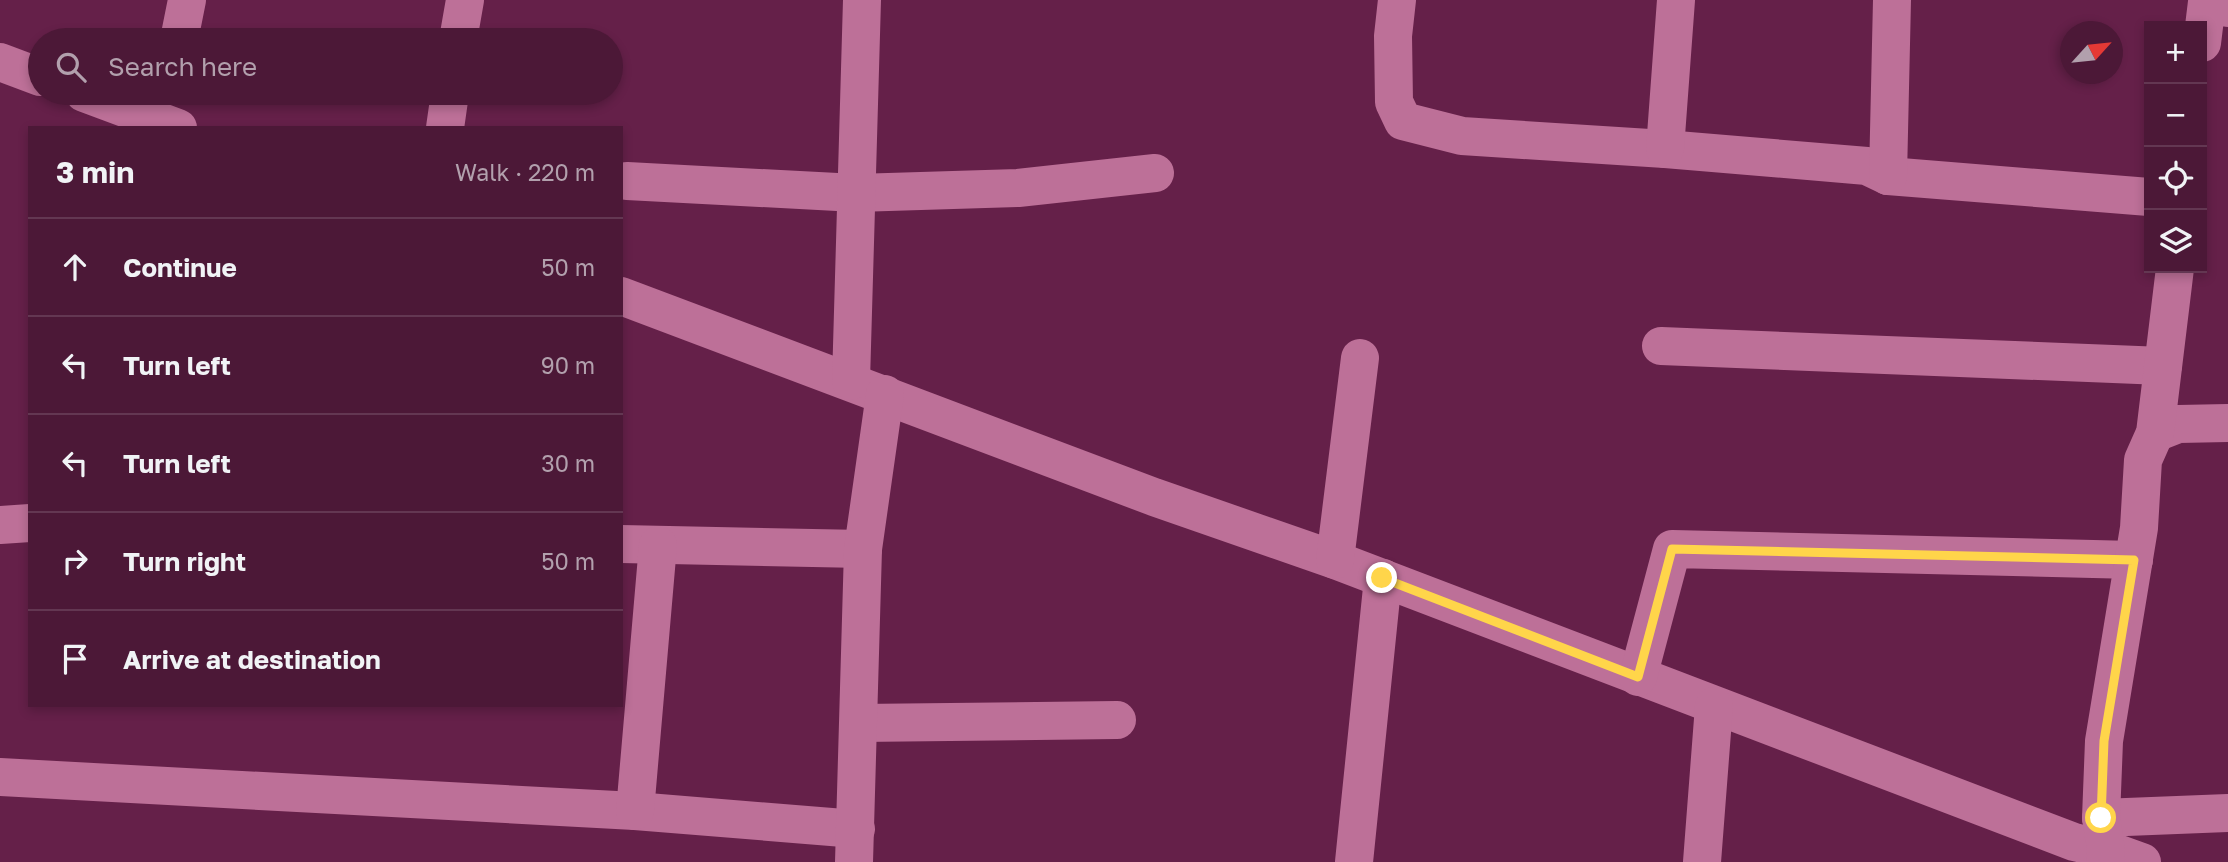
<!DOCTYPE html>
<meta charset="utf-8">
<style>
:root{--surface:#4c1837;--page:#562542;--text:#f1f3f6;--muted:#b2a0ad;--line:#633752}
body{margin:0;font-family:"Golos Text",sans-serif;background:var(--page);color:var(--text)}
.controls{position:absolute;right:21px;top:21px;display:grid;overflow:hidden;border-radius:0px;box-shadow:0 4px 10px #0003}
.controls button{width:63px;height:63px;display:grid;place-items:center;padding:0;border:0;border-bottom:2px solid var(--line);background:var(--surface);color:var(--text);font:35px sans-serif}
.compass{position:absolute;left:2060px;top:21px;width:63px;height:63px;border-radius:50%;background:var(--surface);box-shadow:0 4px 10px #0003;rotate:63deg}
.stop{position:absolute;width:21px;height:21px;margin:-16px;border:5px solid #ffd54a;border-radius:50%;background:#fff}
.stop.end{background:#ffd54a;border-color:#fff;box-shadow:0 2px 7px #0008}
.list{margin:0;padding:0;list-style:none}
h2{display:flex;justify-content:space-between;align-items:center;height:91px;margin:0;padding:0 28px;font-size:30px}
h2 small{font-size:23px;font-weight:400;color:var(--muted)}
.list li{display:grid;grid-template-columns:46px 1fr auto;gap:21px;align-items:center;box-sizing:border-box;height:98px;padding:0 28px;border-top:2px solid var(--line)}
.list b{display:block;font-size:26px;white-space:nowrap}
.list em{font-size:23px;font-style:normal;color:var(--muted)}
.icon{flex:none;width:38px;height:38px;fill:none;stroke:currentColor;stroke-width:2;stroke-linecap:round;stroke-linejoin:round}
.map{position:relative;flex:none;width:2228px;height:862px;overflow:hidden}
.search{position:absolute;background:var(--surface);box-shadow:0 4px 10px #0003;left:28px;top:28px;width:595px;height:77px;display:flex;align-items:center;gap:18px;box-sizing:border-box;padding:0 24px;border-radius:38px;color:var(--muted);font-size:26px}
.panel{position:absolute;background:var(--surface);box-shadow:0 4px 10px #0003;left:28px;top:126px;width:595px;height:581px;border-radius:0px}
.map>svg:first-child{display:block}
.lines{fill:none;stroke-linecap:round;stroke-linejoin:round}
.minor{stroke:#bd7098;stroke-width:38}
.route{stroke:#ffd54a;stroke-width:9}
</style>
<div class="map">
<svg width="2228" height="862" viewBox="0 0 2228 862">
<rect width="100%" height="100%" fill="#652049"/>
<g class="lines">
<g class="minor">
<path d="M1397 0 1393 36 1394 102 1403 121 1462 136 1665 149 1867 166 1888 176 2149 197"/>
<path d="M179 40 187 0"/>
<path d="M458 40 465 0"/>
<path d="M2202 43 2207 2 2228 8"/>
<path d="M0 62 40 77"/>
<path d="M84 93 178 128"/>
<path d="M445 128 450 93"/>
<path d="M1665 149 1676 0"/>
<path d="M1888 176 1892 0"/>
<path d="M627 181 856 193 1018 188 1155 173"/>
<path d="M621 296 1154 497 1335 560 2074 842 2106 849 2142 862"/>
<path d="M1661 346 2163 366"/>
<path d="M851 381 862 0"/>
<path d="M2155 433 2178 424 2228 423"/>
<path d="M0 525 30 523"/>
<path d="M621 544 863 549"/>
<path d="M1335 560 1360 358"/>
<path d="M1638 677 1672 549 2134 560"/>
<path d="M859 723 1117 720"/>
<path d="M0 777 635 811 856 829"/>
<path d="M635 811 658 545"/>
<path d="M2101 818 2228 813"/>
<path d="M854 862 863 549 885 394"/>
<path d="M1354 862 1383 578"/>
<path d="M1702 862 1714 706"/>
<path d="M2105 862 2106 849 2101 818 2104 741 2139 528 2143 460 2155 433 2175 268"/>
</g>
</g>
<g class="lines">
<path class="route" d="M1382 578 1638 677 1672 549 2134 560 2104 741 2101 818"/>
</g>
</svg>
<div class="controls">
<button>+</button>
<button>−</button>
<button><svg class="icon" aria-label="locate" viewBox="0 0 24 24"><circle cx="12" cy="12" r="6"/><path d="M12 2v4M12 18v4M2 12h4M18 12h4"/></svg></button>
<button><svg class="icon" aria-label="layers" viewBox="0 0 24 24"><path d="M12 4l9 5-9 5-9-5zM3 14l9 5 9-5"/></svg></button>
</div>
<svg class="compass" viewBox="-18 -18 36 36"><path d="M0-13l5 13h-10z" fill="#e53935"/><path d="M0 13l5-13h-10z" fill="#b2a0ad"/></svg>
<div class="stop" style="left:2101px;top:818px"></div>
<div class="stop end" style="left:1382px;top:578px"></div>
<div class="search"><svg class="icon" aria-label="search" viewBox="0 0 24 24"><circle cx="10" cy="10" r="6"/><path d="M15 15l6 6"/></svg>Search here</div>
<section class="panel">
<h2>3 min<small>Walk · 220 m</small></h2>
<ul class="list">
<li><svg class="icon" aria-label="ahead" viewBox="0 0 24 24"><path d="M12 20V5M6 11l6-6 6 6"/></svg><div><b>Continue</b></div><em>50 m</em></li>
<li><svg class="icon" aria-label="left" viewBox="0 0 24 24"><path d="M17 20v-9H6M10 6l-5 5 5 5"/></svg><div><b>Turn left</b></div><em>90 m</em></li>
<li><svg class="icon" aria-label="left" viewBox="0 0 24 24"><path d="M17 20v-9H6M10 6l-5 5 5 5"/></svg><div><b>Turn left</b></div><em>30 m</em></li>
<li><svg class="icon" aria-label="right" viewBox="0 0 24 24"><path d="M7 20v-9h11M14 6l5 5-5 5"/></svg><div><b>Turn right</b></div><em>50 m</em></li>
<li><svg class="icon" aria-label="arrive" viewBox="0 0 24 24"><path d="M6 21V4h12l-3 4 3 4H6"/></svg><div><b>Arrive at destination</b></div></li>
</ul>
</section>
</div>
